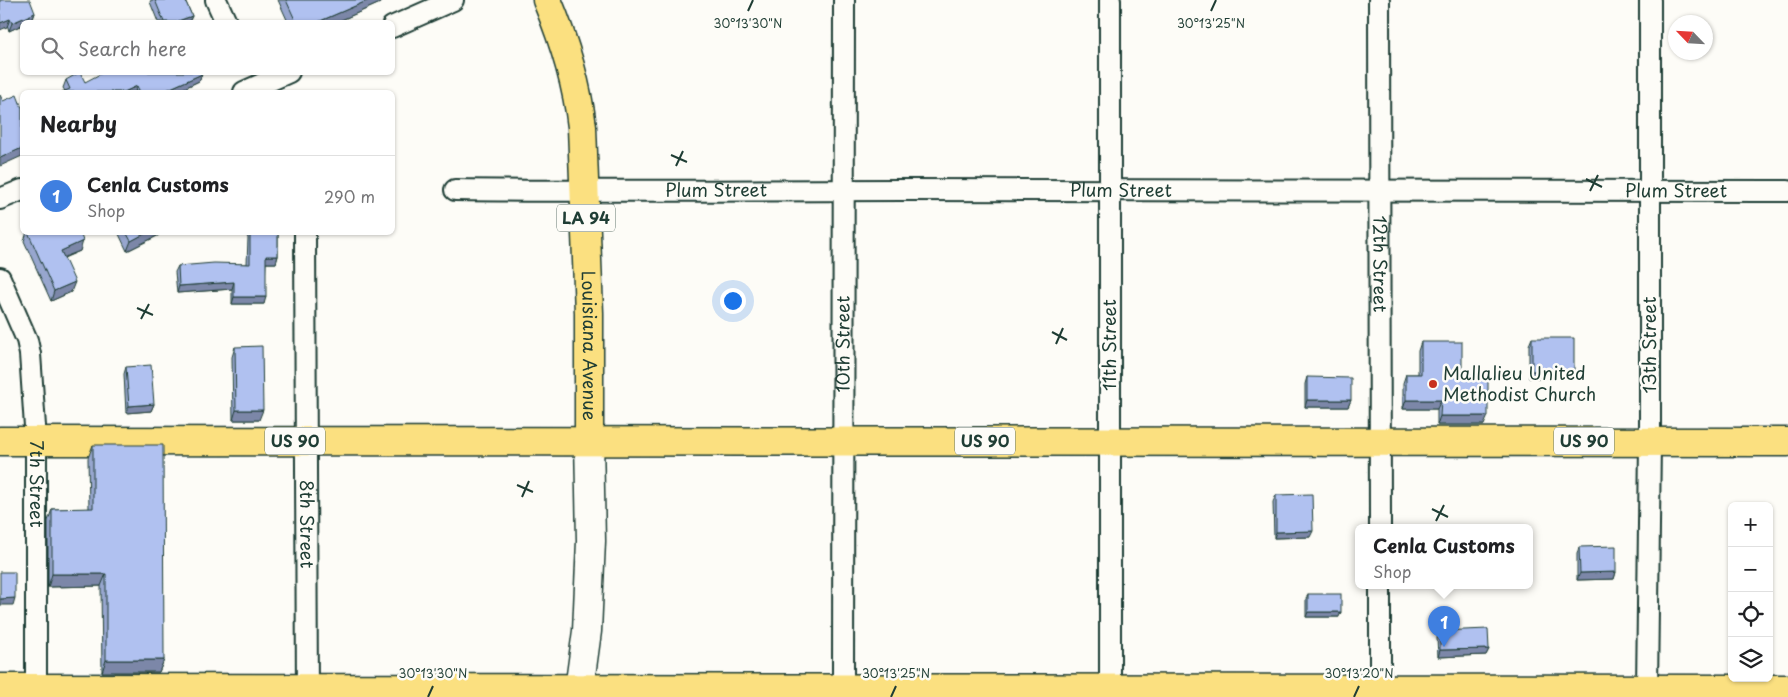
<!DOCTYPE html>
<meta charset="utf-8">
<style>
:root{--surface:#fff;--page:#f2f2f2;--text:#202124;--muted:#757577;--line:#e0e0e0;--accent:#c8321e}
body{margin:0;font-family:"Playpen Sans",sans-serif;background:var(--page);color:var(--text)}
.controls{position:absolute;right:15px;bottom:15px;display:grid;overflow:hidden;border-radius:8px;box-shadow:0 1px 4px #0004}
.controls button{width:45px;height:45px;display:grid;place-items:center;padding:0;border:0;border-bottom:1px solid var(--line);background:var(--surface);color:var(--text);font:25px sans-serif}
.compass{position:absolute;left:1668px;top:15px;width:45px;height:45px;border-radius:50%;background:var(--surface);box-shadow:0 1px 4px #0004;rotate:295deg}
.you{position:absolute;left:732px;top:300px;width:18px;height:18px;margin:-12px;border:4px solid #fff;border-radius:50%;background:#1a73e8;box-shadow:0 0 0 8px #1a73e833}
.badge{display:grid;place-items:center;width:32px;height:32px;border-radius:50%;background:var(--accent);color:#fff;font-size:16px;font-weight:700}
.pin{position:absolute;translate:-50% -41px;filter:drop-shadow(0 1px 2px #0008)}
.pin::after{content:'';position:absolute;top:26px;width:18px;height:15px;background:inherit;clip-path:polygon(0 0,100% 0,50% 100%)}
.popup{position:absolute;left:1355px;top:524px;width:178px;height:65px;box-sizing:border-box;display:grid;place-content:center;border-radius:8px;background:var(--surface);filter:drop-shadow(0 1px 4px #0005);font-size:16px;white-space:nowrap;color:var(--muted)}
.popup b{font-size:19px;color:var(--text)}
.popup::after{content:'';position:absolute;left:50%;top:100%;margin-left:-10px;border:10px solid transparent;border-top-color:var(--surface)}
.list{margin:0;padding:0;list-style:none}
h2{display:flex;justify-content:space-between;align-items:center;height:65px;margin:0;padding:0 20px;font-size:21px}
h2 small{font-size:16px;font-weight:400;color:var(--muted)}
.list li{display:grid;grid-template-columns:32px 1fr auto;gap:15px;align-items:center;box-sizing:border-box;height:80px;padding:0 20px;border-top:1px solid var(--line)}
.list b{display:block;font-size:19px;white-space:nowrap}
.list p{margin:0;font-size:16px;white-space:nowrap;color:var(--muted)}
.list em{font-size:16px;font-style:normal;color:var(--muted)}
.icon{flex:none;width:28px;height:28px;fill:none;stroke:currentColor;stroke-width:2;stroke-linecap:round;stroke-linejoin:round}
.map{position:relative;flex:none;width:1788px;height:697px;overflow:hidden}
.search{position:absolute;background:var(--surface);box-shadow:0 1px 4px #0004;left:20px;top:20px;width:375px;height:55px;display:flex;align-items:center;gap:12px;box-sizing:border-box;padding:0 18px;border-radius:8px;color:var(--muted);font-size:19px}
.panel{position:absolute;background:var(--surface);box-shadow:0 1px 4px #0004;left:20px;top:90px;width:375px;height:145px;border-radius:8px}
.map>svg:first-child{display:block}
.lines{fill:none;stroke-linecap:round;stroke-linejoin:round}
.street-casing{stroke:#1f3d34;stroke-width:24}
.secondary-casing{stroke:#1f3d34;stroke-width:31}
.primary-casing{stroke:#1f3d34;stroke-width:31}
.highway-casing{stroke:#1f3d34;stroke-width:31}
.street{stroke:#fdfcf7;stroke-width:20}
.secondary{stroke:#fdfcf7;stroke-width:28}
.primary{stroke:#fbe080;stroke-width:28}
.highway{stroke:#fbe080;stroke-width:28}
.wall{fill:#97a6ce;stroke:#1f3d34}
.shaded-wall{fill:#7b87a8;stroke:#1f3d34}
.building{fill:#b0c1f0;stroke:#1f3d34}
.ticks{fill:none;stroke:#1f3d34;stroke-width:2}
.poi-dot{fill:#c8321e;stroke:#fdfcf7;stroke-width:2}
.labels{text-anchor:middle;stroke-width:5;stroke-linejoin:round;paint-order:stroke}
.shield{fill:#fdfcf7;stroke:#62766e;stroke-width:1}
.shield-label{font-size:16px;font-weight:bold;fill:#1f3d34}
.street-label{font-size:18px;fill:#1f3d34;stroke:#fdfcf7}
.poi-label{font-size:18px;fill:#1f3d34;stroke:#fdfcf7;text-anchor:start}
.ticks-label{font-size:12px;text-anchor:middle;fill:#1f3d34;stroke:#fdfcf7;stroke-width:5;stroke-linejoin:round;paint-order:stroke}
</style>
<div class="map">
<svg width="1788" height="697" viewBox="0 0 1788 697">
<rect width="100%" height="100%" fill="#fdfcf7"/>
<filter id="ink" filterUnits="userSpaceOnUse"><feTurbulence type="fractalNoise" baseFrequency=".02" numOctaves="2"/><feDisplacementMap in="SourceGraphic" scale="10" xChannelSelector="R" yChannelSelector="G"/><feConvolveMatrix kernelMatrix="1 2 1 2 8 2 1 2 1" color-interpolation-filters="sRGB"/></filter>
<g filter="url(#ink)">
<g class="lines">
<g class="street-casing">
<g id="street">
<path d="M216 0 226 22"/>
<path id="s1" d="M1379 0 1380 528"/>
<path d="M392 27 453 0"/>
<path d="M244 92 289 72"/>
<path id="s2" d="M455 190C604 192 754 190 904 190 1198 191 1493 192 1788 191"/>
<path d="M0 199 22 190"/>
<path id="s3" d="M305 232 307 697"/>
<path id="s4" d="M0 278 27 340 30 354 36 441V697"/>
<path d="M1380 586V689"/>
<path id="s5" d="M843 689 844 0"/>
<path d="M1647 689 1650 442V0"/>
<path d="M1110 690V0"/>
</g>
</g>
<g class="secondary-casing">
<path id="secondary" d="M578 697 587 631 591 541 589 440"/>
</g>
<g class="primary-casing">
<g id="primary">
<path id="s6" d="M547 0C564 41 577 83 582 127L589 313V440"/>
</g>
</g>
<g class="highway-casing">
<g id="highway">
<path d="M0 441 1788 442"/>
<path d="M0 688 1788 689"/>
</g>
</g>
<use href="#street" class="street"/>
<use href="#secondary" class="secondary"/>
<use href="#primary" class="primary"/>
<use href="#highway" class="highway"/>
</g>
<g class="wall">
<path d="M0 0 35 13 32 21 28 22H22V25L9 31Z"/>
<path d="M151 0H185L192 16 189 22H158L150 2Z"/>
<path d="M278 0H381L380 3 337 22H288Z"/>
<path d="M202 74 199 81 176 92H62L65 91 63 88 66 80 85 82Z"/>
<path d="M27 232H80V251L64 258 71 292 51 301 24 241Z"/>
<path d="M118 232H160L159 235 127 251Z"/>
<path d="M245 232H278V256L276 263H266L264 304H232V289L177 293 175 272 178 266 247 264 248 238Z"/>
<path d="M1532 338 1572 377 1529 378V345Z"/>
<path d="M1421 342 1462 374 1474 379 1484 425H1437V409H1403V383L1406 374H1418V351Z"/>
<path d="M235 347 259 420H233L232 357Z"/>
<path d="M126 367 154 404 151 411 126 413 124 374Z"/>
<path d="M1307 377 1351 400 1348 407H1305V384Z"/>
<path d="M93 445 164 660 159 672H102L101 586 48 587V521L52 509H89L88 458Z"/>
<path d="M1276 495 1310 537 1274 538 1273 502Z"/>
<path d="M1579 547 1616 572 1614 579 1577 580V554Z"/>
<path d="M1308 594 1339 617H1306V599Z"/>
<path d="M1440 631 1489 649 1486 655 1438 657 1437 638Z"/>
</g>
<g class="shaded-wall">
<path d="M369 0H381L380 3 337 22H318Z"/>
<path d="M35 13 32 21 28 22H22V25L9 31 12 23Z"/>
<path d="M192 16 189 22H178V21Z"/>
<path d="M10 19 7 27 0 30V23Z"/>
<path d="M202 74 199 81 176 92H163L164 91Z"/>
<path d="M137 86 135 92H124Z"/>
<path d="M22 148V156L0 166V158Z"/>
<path d="M148 232H160L159 235 127 251 131 241Z"/>
<path d="M83 241 80 251 57 260 61 251Z"/>
<path d="M266 256H278L276 263H264Z"/>
<path d="M75 282 71 292 51 301 54 291Z"/>
<path d="M234 282 232 289 177 293 179 286Z"/>
<path d="M234 297H266L264 304H232Z"/>
<path d="M1574 370 1572 377 1529 378 1532 371Z"/>
<path d="M1307 400H1351L1348 407H1305Z"/>
<path d="M1406 400H1441L1437 409H1403Z"/>
<path d="M154 404 151 411 126 413 129 406Z"/>
<path d="M236 410H263L259 420H233Z"/>
<path d="M1440 416H1488L1484 425H1437Z"/>
<path d="M1313 531 1310 537 1274 538 1276 532Z"/>
<path d="M1616 572 1614 579 1577 580 1580 573Z"/>
<path d="M52 574H106L101 586 48 587Z"/>
<path d="M15 598 13 605H0V599Z"/>
<path d="M1308 612H1341L1339 617H1306Z"/>
<path d="M1489 649 1486 655 1438 657 1440 650Z"/>
<path d="M106 660H164L159 672H102Z"/>
</g>
<g class="building">
<path d="M0 0H30L35 13 12 23 10 19 0 23Z"/>
<path d="M155 0H185L192 16 178 21 179 22H164Z"/>
<path d="M286 0H369L318 22H296Z"/>
<path d="M80 72 85 82 104 72H202V74L164 91V92H140L137 86 124 92H62L70 89 66 80Z"/>
<path d="M0 95 3 101 17 95 22 108V148L0 158Z"/>
<path d="M28 232H80L83 241 61 251 75 282 54 291Z"/>
<path d="M126 232H148L131 241Z"/>
<path d="M250 232H278V256H266V297H234V282L179 286 178 266 214 263 250 264Z"/>
<path d="M1532 338H1574V370L1532 371Z"/>
<path d="M1421 342H1462V374H1474V379H1488V416H1440L1441 400H1406V374H1421Z"/>
<path d="M262 346 263 410H236L235 347Z"/>
<path d="M151 365 154 404 129 406 126 367Z"/>
<path d="M1307 377 1351 378V400H1307Z"/>
<path d="M93 445H163L164 660H106V574H52V509L93 508Z"/>
<path d="M1312 494 1313 531 1276 532V495Z"/>
<path d="M1616 546V572L1580 573 1579 547Z"/>
<path d="M0 572H15V598L0 599Z"/>
<rect x="1308" y="594" width="33" height="18"/>
<path d="M1488 629 1489 649 1440 650V631Z"/>
</g>
</g>
<path class="ticks" d="M748 11 753 0M1211 11 1216 0M671 155 687 162M676 166 683 151M1586 179 1602 187M1590 191 1598 175M137 308 153 315M141 319 149 304M1052 332 1067 340M1056 344 1063 328M517 485 533 492M522 497 529 481M1432 509 1448 517M1436 521 1444 505M428 697 433 686M891 697 896 686M1354 697 1359 686"/>
<circle class="poi-dot" cx="1433" cy="384" r="5"/>
<g class="labels">
<g class="shield">
<rect x="557" y="204.5" width="58" height="27" rx="4"/>
<rect x="265" y="427.5" width="60" height="27" rx="4"/>
<rect x="955" y="427.5" width="60" height="27" rx="4"/>
<rect x="1554" y="427.5" width="60" height="27" rx="4"/>
</g>
<g class="shield-label">
<text x="586" y="224">LA 94</text>
<text x="295" y="447">US 90</text>
<text x="985" y="447">US 90</text>
<text x="1584" y="447">US 90</text>
</g>
<g class="street-label">
<text dy="6" stroke="none"><textPath href="#s2" startOffset="261">Plum Street</textPath></text>
<text dy="6" stroke="none"><textPath href="#s2" startOffset="666">Plum Street</textPath></text>
<text dy="6" stroke="none"><textPath href="#s2" startOffset="1221">Plum Street</textPath></text>
<text dy="6" stroke="none"><textPath href="#s1" startOffset="264">12th Street</textPath></text>
<text dy="6" stroke="none"><textPath href="#s5" startOffset="345">10th Street</textPath></text>
<text transform="translate(1110 345) rotate(-90)" y="6">11th Street</text>
<text transform="translate(1650 345) rotate(-90)" y="6">13th Street</text>
<text dy="6" stroke="none"><textPath href="#s6" startOffset="351">Louisiana Avenue</textPath></text>
<text dy="6" stroke="none"><textPath href="#s4" startOffset="212">7th Street</textPath></text>
<text dy="6" stroke="none"><textPath href="#s3" startOffset="292">8th Street</textPath></text>
</g>
<g class="poi-label">
<text x="1443" y="380">Mallalieu United<tspan x="1443" dy="21">Methodist Church</tspan></text>
</g>
</g>
<g class="ticks-label">
<text x="748" y="28">30°13'30"N</text>
<text x="1211" y="28">30°13'25"N</text>
<text x="433" y="678">30°13'30"N</text>
<text x="896" y="678">30°13'25"N</text>
<text x="1359" y="678">30°13'20"N</text>
</g>
</svg>
<div class="controls">
<button>+</button>
<button>−</button>
<button><svg class="icon" aria-label="locate" viewBox="0 0 24 24"><circle cx="12" cy="12" r="6"/><path d="M12 2v4M12 18v4M2 12h4M18 12h4"/></svg></button>
<button><svg class="icon" aria-label="layers" viewBox="0 0 24 24"><path d="M12 4l9 5-9 5-9-5zM3 14l9 5 9-5"/></svg></button>
</div>
<svg class="compass" viewBox="-18 -18 36 36"><path d="M0-13l5 13h-10z" fill="#e53935"/><path d="M0 13l5-13h-10z" fill="#757577"/></svg>
<div class="you"></div>
<div class="pin badge" style="left:1444px;top:647px;background:#3f7fe0">1</div>
<div class="popup"><b>Cenla Customs</b>Shop</div>
<div class="search"><svg class="icon" aria-label="search" viewBox="0 0 24 24"><circle cx="10" cy="10" r="6"/><path d="M15 15l6 6"/></svg>Search here</div>
<section class="panel">
<h2>Nearby<small></small></h2>
<ul class="list">
<li><span class="badge" style="background:#3f7fe0">1</span><div><b>Cenla Customs</b><p>Shop</p></div><em>290 m</em></li>
</ul>
</section>
</div>
